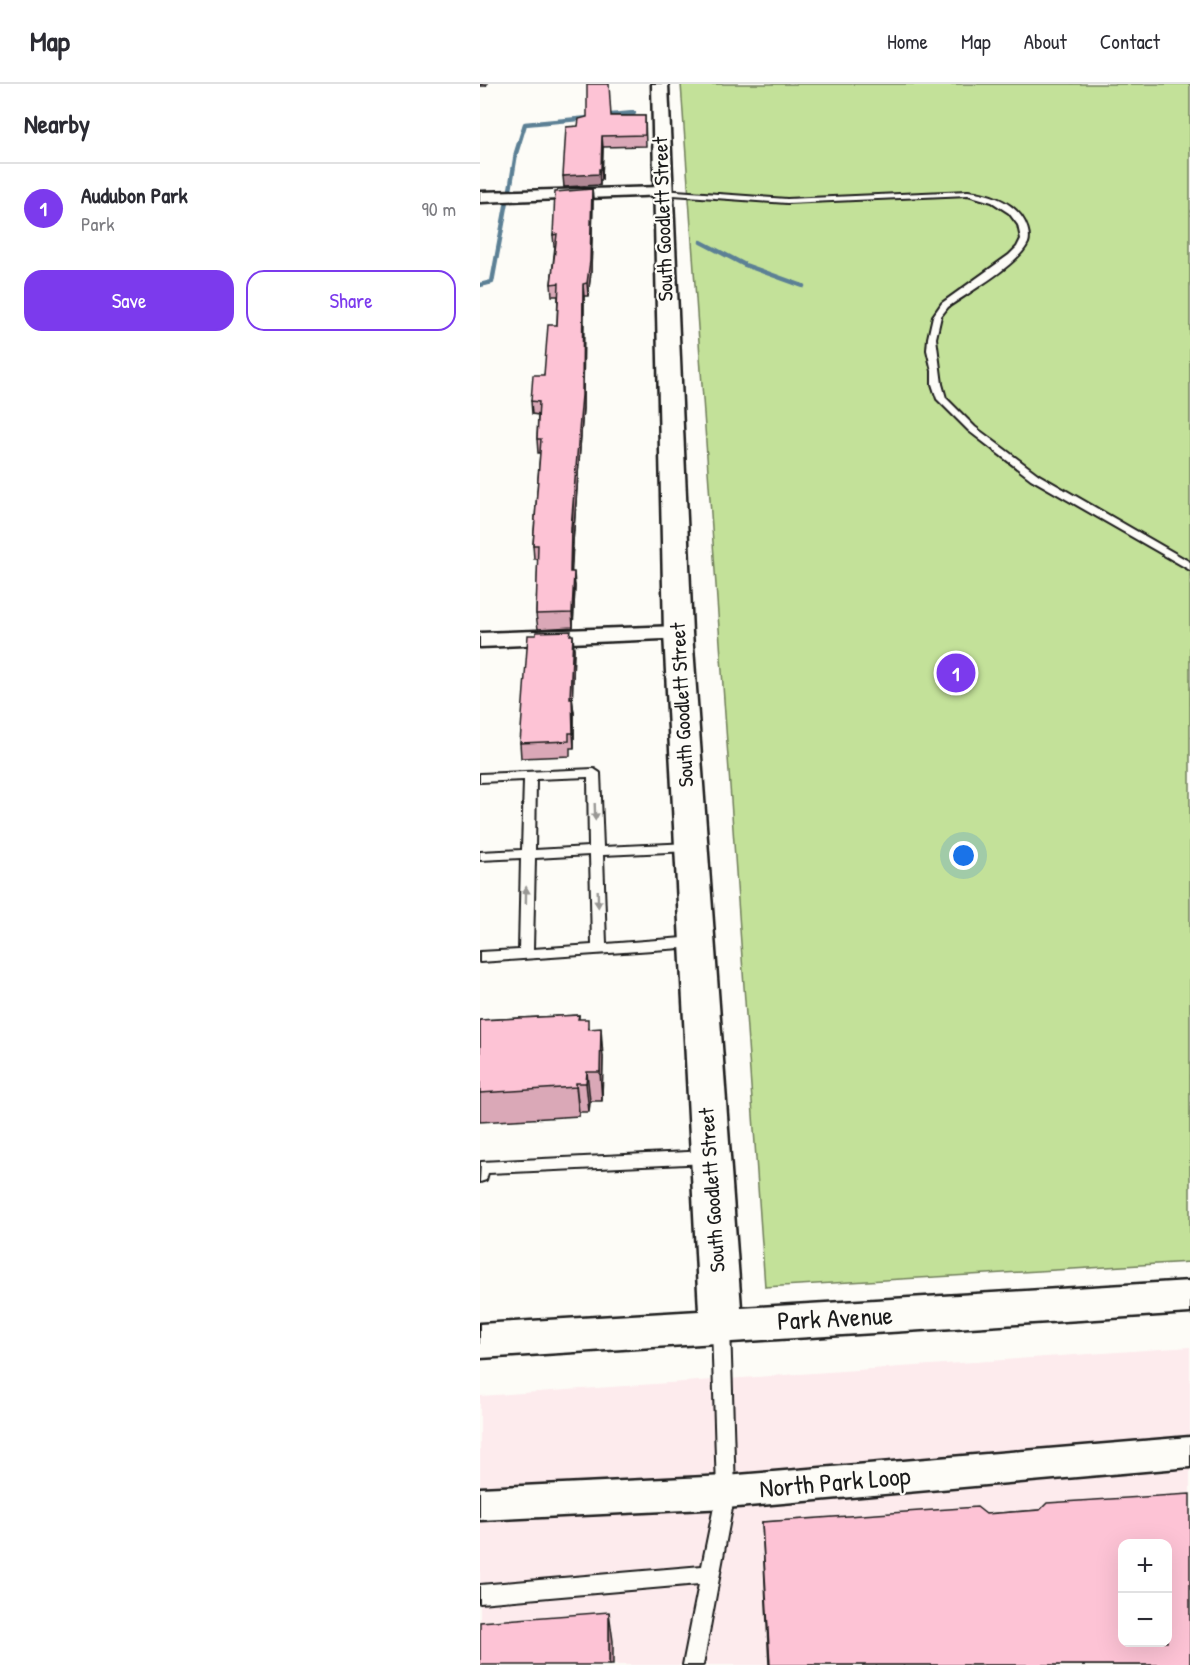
<!DOCTYPE html>
<meta charset="utf-8">
<style>
:root{--surface:#fff;--page:#f7f7f7;--text:#2b2b33;--muted:#7c7c81;--line:#e1e1e2;--accent:#7c3aed}
body{margin:0;font-family:"Patrick Hand",sans-serif;background:var(--page);color:var(--text)}
.controls{position:absolute;right:18px;bottom:18px;display:grid;overflow:hidden;border-radius:12px;box-shadow:0 6px 24px #0002}
.controls button{width:54px;height:54px;display:grid;place-items:center;padding:0;border:0;border-bottom:2px solid var(--line);background:var(--surface);color:var(--text);font:30px sans-serif}
.you{position:absolute;left:484px;top:772px;width:21px;height:21px;margin:-15px;border:4px solid #fff;border-radius:50%;background:#1a73e8;box-shadow:0 0 0 9px #1a73e833}
.badge{display:grid;place-items:center;width:39px;height:39px;border-radius:50%;background:var(--accent);color:#fff;font-size:20px;font-weight:700}
.pin{position:absolute;translate:-50% -50%;border:3px solid #fff;box-shadow:0 2px 6px #0006}
.list{margin:0;padding:0;list-style:none}
h2{display:flex;justify-content:space-between;align-items:center;height:78px;margin:0;padding:0 24px;font-size:26px}
h2 small{font-size:20px;font-weight:400;color:var(--muted)}
.list li{display:grid;grid-template-columns:39px 1fr auto;gap:18px;align-items:center;box-sizing:border-box;height:90px;padding:0 24px;border-top:2px solid var(--line)}
.list b{display:block;font-size:22px;white-space:nowrap}
.list p{margin:0;font-size:20px;white-space:nowrap;color:var(--muted)}
.list em{font-size:20px;font-style:normal;color:var(--muted)}
.actions{display:flex;gap:12px;padding:18px 24px}
.actions a{flex:1;padding:14px 0;border:2px solid var(--accent);border-radius:18px;text-align:center;font-size:21px;color:var(--accent)}
.actions .main{background:var(--accent);color:#fff}
.map{position:relative;flex:none;width:710px;height:1581px;overflow:hidden}
header{display:flex;align-items:center;gap:36px;box-sizing:border-box;height:84px;padding:0 30px;background:var(--surface);border-bottom:2px solid var(--line)}
header strong{font-size:28px}
nav{display:flex;gap:33px;margin-inline-start:auto;font-size:21px}
main{display:flex}
aside{flex:1;background:var(--surface)}
.map>svg:first-child{display:block}
.built{fill:#fdebed;fill-rule:evenodd}
.green{fill:#c3e199;stroke:#707e5a;stroke-width:1.5}
.lines{fill:none;stroke-linecap:round;stroke-linejoin:round}
.stream{stroke:#5b8095;stroke-width:4.5}
.lane-casing{stroke:#1c1c1c;stroke-width:4}
.street-casing{stroke:#1c1c1c;stroke-width:5}
.secondary-casing{stroke:#1c1c1c;stroke-width:5}
.lane{fill:#fdfcf7;fill-rule:evenodd}
.street{fill:#fdfcf7;fill-rule:evenodd}
.secondary{fill:#fdfcf7;fill-rule:evenodd}
.wall{fill:#daa8b7;stroke:#1c1c1c;stroke-width:1.5}
.shaded-wall{fill:#b18895;stroke:#1c1c1c;stroke-width:1.5}
.building{fill:#fdc3d5;stroke:#1c1c1c;stroke-width:1.5;fill-rule:evenodd}
.oneway{fill:#989794}
.labels{text-anchor:middle;stroke-width:4.5;stroke-linejoin:round;paint-order:stroke}
.street-label{font-size:21px;fill:#1c1c1c;stroke:#fdfcf7}
.near-street-label{font-size:26px;fill:#1c1c1c;stroke:#fdfcf7}
</style>
<header>
<strong>Map</strong>
<nav><a>Home</a><a>Map</a><a>About</a><a>Contact</a></nav>
</header>
<main>
<aside>
<h2>Nearby<small></small></h2>
<ul class="list">
<li><span class="badge">1</span><div><b>Audubon Park</b><p>Park</p></div><em>90 m</em></li>
</ul>
<div class="actions"><a class="main">Save</a><a>Share</a></div>
</aside>
<div class="map">
<svg width="710" height="1581" viewBox="0 0 710 1581">
<rect width="100%" height="100%" fill="#fdfcf7"/>
<filter id="ink" filterUnits="userSpaceOnUse"><feTurbulence type="fractalNoise" baseFrequency=".0167" numOctaves="2"/><feDisplacementMap in="SourceGraphic" scale="12" xChannelSelector="R" yChannelSelector="G"/><feConvolveMatrix kernelMatrix="1 2 1 2 8 2 1 2 1" color-interpolation-filters="sRGB"/></filter>
<g filter="url(#ink)">
<path class="built" d="M710 1263V1581H0V1312ZM642 1460H688V1558H642Z"/>
<path class="green" d="M201 0H710V1178L285 1203Z"/>
<g class="lines">
<g class="stream">
<path d="M121 32 154 29"/>
<path d="M30 106 36 69 45 40 109 34"/>
<path d="M221 158 265 181 323 202"/>
<path d="M0 201 12 198 27 117"/>
</g>
<g class="lane-casing">
<g id="lane">
<path d="M182 106 307 115 488 107C507 109 529 116 541 132 546 139 551 150 548 159 539 180 488 209 468 223L461 232 456 254 462 300 466 314 495 343 559 391 710 478V486L551 395 489 347 457 315 452 300V287L447 266 448 254 453 232 462 219 529 171 537 163 541 155 538 141 529 129 512 118 488 111 307 119 179 110V106Z"/>
<path d="M114 685 120 689 123 763 210 759 217 763 210 767 123 771 126 860 216 853 223 858 216 863 0 878V868L39 866 41 774 0 776V768L42 766 44 696 0 698V690ZM108 693 109 763 55 766 56 695ZM110 771 112 861 53 865 55 774Z"/>
<path d="M228 1067 234 1069 236 1073 234 1077 228 1079 8 1089 6 1096 0 1098 1 1078Z"/>
<path d="M241 1234 247 1236 250 1241 255 1408 223 1581H203L219 1500 0 1519V1501L222 1482 237 1408 232 1241 235 1236Z"/>
</g>
</g>
<g class="street-casing">
<g id="street">
<path d="M182 103 187 105 190 108 187 111 0 118V108Z"/>
<path d="M198 542 206 544 209 549 206 554 0 563V549Z"/>
<path d="M710 1353V1383L246 1424 0 1436V1404L246 1392Z"/>
</g>
</g>
<g class="secondary-casing">
<path id="secondary" d="M172 0H188L212 549 261 1224 710 1197V1229L0 1274V1240L219 1227 184 549Z"/>
</g>
<use href="#lane" class="lane"/>
<use href="#street" class="street"/>
<use href="#secondary" class="secondary"/>
</g>
<g class="wall">
<path d="M0 0H7L6 2H0Z"/>
<path d="M131 32H165L166 62 123 63 122 96H120V101L84 103 98 42Z"/>
<path d="M112 105 113 116 111 188 108 212H104L103 324 93 458 91 488 95 502 93 543 58 545 56 530 58 475H54L53 461 60 369H58L57 355 58 331 52 330 51 317 64 291 77 241 78 212H72L71 200 75 162H74L73 151Z"/>
<path d="M91 551 94 565 92 614 94 629V664H90V672L41 674 40 659Z"/>
<path d="M99 931V935L109 945 123 973 122 1017H110L109 1028H99V1032L0 1038V936Z"/>
<path d="M560 1426 710 1581H289L282 1438 506 1430Z"/>
</g>
<g class="shaded-wall">
<path d="M122 52 123 63 122 96 121 85Z"/>
<path d="M119 85 120 101 84 103 83 92Z"/>
<path d="M112 105 113 116 111 188 108 212 107 199Z"/>
<path d="M103 200 104 212 103 324 93 458 91 502 90 488Z"/>
<path d="M94 488 95 502 93 543 92 529Z"/>
<path d="M93 551 94 565 92 629 90 614Z"/>
<path d="M92 614 94 629V664L93 649Z"/>
<path d="M121 944 123 973 122 1017 120 988Z"/>
<path d="M107 988 110 1017 109 1028 106 999Z"/>
<path d="M96 999 99 1028V1032L96 1003Z"/>
<path d="M129 1528 133 1557V1581H129Z"/>
</g>
<g class="building">
<path d="M107 0H129L131 32H165V51L122 52 121 85H119V90L83 92 86 43 98 42 99 35 107 33Z"/>
<path d="M112 105 110 177 107 199 103 200 102 311 91 444 90 488H94L92 529 56 530 58 461H53L61 355H57L59 318 51 317 53 291H64L68 241H77L79 199 71 200 77 150 73 151 75 108Z"/>
<path d="M91 547 90 551H93L90 614H92L93 649H89V657L40 659 48 551H56V548Z"/>
<path d="M99 931 98 935H108V945L121 944 120 988H107L106 999H96V1003L0 1009V936Z"/>
<path d="M710 1410V1581H290L282 1438 497 1423 506 1430 560 1426 567 1419ZM642 1460H687V1558H642Z"/>
<path d="M129 1528V1581H0V1538Z"/>
</g>
<defs><path id="oneway-solid" d="M-6-.8H1V-3.2L6.5 0L1 3.2V.8H-6Z" transform="scale(1.5)"/></defs>
<g class="oneway">
<use href="#oneway-solid" transform="translate(115 728) rotate(88)"/>
<use href="#oneway-solid" transform="translate(46 811) rotate(-89)"/>
<use href="#oneway-solid" transform="translate(118 815) rotate(88)"/>
</g>
</g>
<g class="labels">
<g class="street-label">
<text transform="translate(183 135) rotate(-92)" y="7">South Goodlett Street</text>
<text transform="translate(202 621) rotate(-93)" y="7">South Goodlett Street</text>
<text transform="translate(232 1106) rotate(-94)" y="7">South Goodlett Street</text>
</g>
<g class="near-street-label">
<text transform="translate(355 1234) rotate(-3)" y="9">Park Avenue</text>
<text transform="translate(355 1398) rotate(-5)" y="9">North Park Loop</text>
</g>
</g>
</svg>
<div class="controls">
<button>+</button>
<button>−</button>
</div>
<div class="you"></div>
<div class="pin badge" style="left:476px;top:589px">1</div>
</div>
</main>
